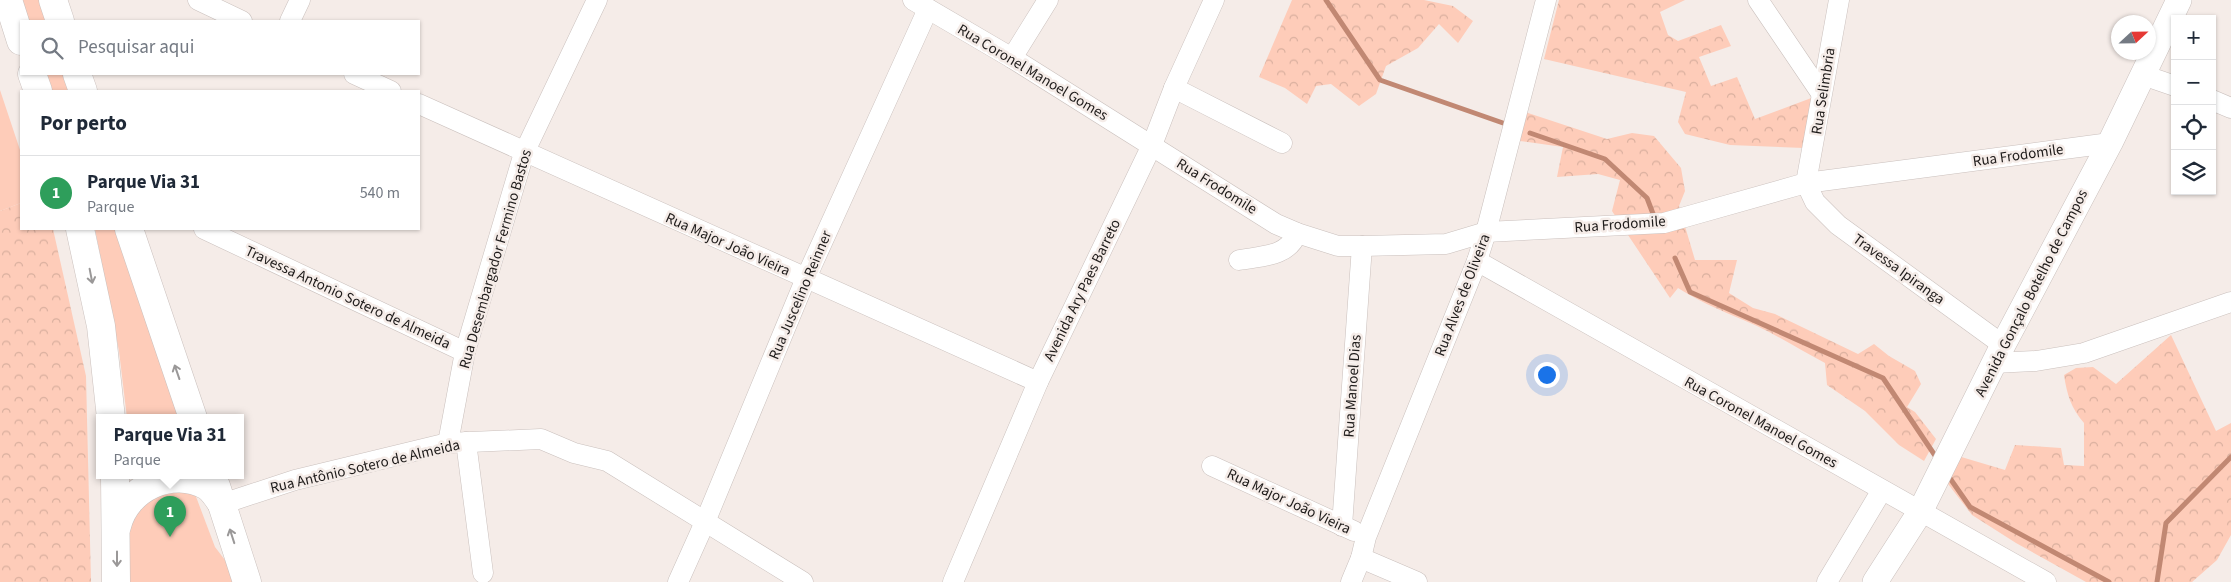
<!DOCTYPE html>
<html lang="pt">
<meta charset="utf-8">
<style>
:root{--surface:#fff;--page:#f6f6f7;--text:#1f2937;--muted:#747a83;--line:#e0e1e3;--accent:#b45309}
body{margin:0;font-family:"Source Sans 3",sans-serif;background:var(--page);color:var(--text)}
.controls{position:absolute;right:15px;top:15px;display:grid;overflow:hidden;border-radius:0px;box-shadow:0 1px 4px #0004}
.controls button{width:45px;height:45px;display:grid;place-items:center;padding:0;border:0;border-bottom:1px solid var(--line);background:var(--surface);color:var(--text);font:25px sans-serif}
.compass{position:absolute;left:2111px;top:15px;width:45px;height:45px;border-radius:50%;background:var(--surface);box-shadow:0 1px 4px #0004;rotate:68deg}
.you{position:absolute;left:1546px;top:374px;width:18px;height:18px;margin:-12px;border:4px solid #fff;border-radius:50%;background:#1a73e8;box-shadow:0 0 0 8px #1a73e833}
.badge{display:grid;place-items:center;width:32px;height:32px;border-radius:50%;background:var(--accent);color:#fff;font-size:16px;font-weight:700}
.pin{position:absolute;translate:-50% -41px;filter:drop-shadow(0 1px 2px #0008)}
.pin::after{content:'';position:absolute;top:26px;width:18px;height:15px;background:inherit;clip-path:polygon(0 0,100% 0,50% 100%)}
.popup{position:absolute;left:96px;top:414px;width:148px;height:65px;box-sizing:border-box;display:grid;place-content:center;border-radius:0px;background:var(--surface);filter:drop-shadow(0 1px 4px #0005);font-size:16px;white-space:nowrap;color:var(--muted)}
.popup b{font-size:19px;color:var(--text)}
.popup::after{content:'';position:absolute;left:50%;top:100%;margin-left:-10px;border:10px solid transparent;border-top-color:var(--surface)}
.list{margin:0;padding:0;list-style:none}
h2{display:flex;justify-content:space-between;align-items:center;height:65px;margin:0;padding:0 20px;font-size:21px}
h2 small{font-size:16px;font-weight:400;color:var(--muted)}
.list li{display:grid;grid-template-columns:32px 1fr auto;gap:15px;align-items:center;box-sizing:border-box;height:75px;padding:0 20px;border-top:1px solid var(--line)}
.list b{display:block;font-size:19px;white-space:nowrap}
.list p{margin:0;font-size:16px;white-space:nowrap;color:var(--muted)}
.list em{font-size:16px;font-style:normal;color:var(--muted)}
.icon{flex:none;width:28px;height:28px;fill:none;stroke:currentColor;stroke-width:2;stroke-linecap:round;stroke-linejoin:round}
.map{position:relative;flex:none;width:2231px;height:582px;overflow:hidden}
.search{position:absolute;background:var(--surface);box-shadow:0 1px 4px #0004;left:20px;top:20px;width:400px;height:55px;display:flex;align-items:center;gap:12px;box-sizing:border-box;padding:0 18px;border-radius:0px;color:var(--muted);font-size:19px}
.panel{position:absolute;background:var(--surface);box-shadow:0 1px 4px #0004;left:20px;top:90px;width:400px;height:140px;border-radius:0px}
.map>svg:first-child{display:block}
.green{fill:#feccb9}
.forest{fill:url(#forest-crowns)}
.lines{fill:none;stroke-linecap:round;stroke-linejoin:round}
.stream{stroke:#c18873;stroke-width:5}
.minor-casing{stroke:#cac0bd;stroke-width:21}
.tertiary-casing{stroke:#cac0bd;stroke-width:26}
.secondary-casing{stroke:#cac0bd;stroke-width:29}
.minor{stroke:#fff;stroke-width:20}
.tertiary{stroke:#fff;stroke-width:25}
.secondary{stroke:#fff;stroke-width:28}
.oneway{stroke:#9a9898}
.labels{text-anchor:middle;stroke-width:5;stroke-linejoin:round;paint-order:stroke}
.street-label{font-size:15px;fill:#1e1b1a;stroke:#f5ece8}
</style>
<div class="map">
<svg width="2231" height="582" viewBox="0 0 2231 582">
<defs>
<pattern id="forest-crowns" width="20" height="18" patternUnits="userSpaceOnUse" patternTransform="scale(1.25)"><rect width="20" height="18" fill="#feccb9"/><path d="M2 6a3 3 0 1 1 6 0M12 15a3 3 0 1 1 6 0" fill="none" stroke="#d9af9e"/></pattern>
</defs>
<rect width="100%" height="100%" fill="#f5ece8"/>
<g class="green">
<path d="M21 0H42L49 21H28Z"/>
<path d="M46 74H66L72 91H52Z"/>
<path d="M0 90 21 153V203L0 211Z"/>
<path d="M95 229H117L179 418H127L119 351Z"/>
<path d="M154 488 195 494 215 547 228 564 234 582H127L130 523Z"/>
</g>
<g class="forest">
<path d="M1292 0H1424L1453 6 1473 21 1458 43 1439 24 1418 48 1386 66 1376 94 1359 106 1331 84 1316 86 1307 104 1285 88 1259 77Z"/>
<path d="M1559 0H1685L1660 12 1668 35 1678 41 1721 25 1731 46 1699 57 1711 86 1737 77 1755 119 1814 97 1804 148 1730 145 1685 134 1678 122 1686 92 1544 59Z"/>
<path d="M1525 112 1607 139 1632 133 1654 136 1681 168 1685 191 1679 206 1695 260H1737L1729 293 1753 308 1775 314 1858 354 1874 344 1889 356 1915 371 1921 384 1907 407 1915 412 1936 439 1924 461 1899 445 1865 411 1827 385 1825 363C1802 351 1780 337 1757 326 1730 314 1703 304 1678 288L1670 298 1612 211 1620 180 1598 174 1557 177 1563 147 1520 141Z"/>
<path d="M21 203V229H53L86 376 91 582H0V211Z"/>
<path d="M2171 335 2216 431 2231 423V535L2217 560 2192 582H2086L2016 543 1972 515 1945 480 1958 456 2005 470 2015 445 2061 448 2064 465 2084 466V423C2071 408 2067 395 2064 375L2076 368 2093 367 2116 384Z"/>
</g>
<g class="lines">
<g class="stream">
<path d="M1326 0 1380 80 1503 123"/>
<path d="M1530 133 1605 159 1647 198 1655 219"/>
<path d="M1675 258 1690 292 1883 378 1938 460"/>
<path d="M1947 474 1970 507 2109 582"/>
<path d="M2157 582 2166 523 2231 457"/>
</g>
<g class="minor-casing">
<g id="minor">
<path d="M198 0 242 21"/>
<path d="M913 0 1012 58 1276 224 1297 233 1338 246H1362L1446 244 1486 232 1664 223 1806 183 2110 143"/>
<path d="M1758 0 1821 93"/>
<path d="M1839 0 1806 183 1815 202 1838 225 2003 345"/>
<path d="M290 21 300 0"/>
<path d="M1012 58 1048 0"/>
<path d="M354 74 391 91"/>
<path d="M2143 75 2175 86"/>
<path d="M1174 88 1282 143"/>
<path d="M2212 100 2231 108"/>
<path d="M419 104 1038 382"/>
<path d="M204 229 465 352"/>
<path d="M1239 260C1262 256 1288 257 1297 233"/>
<path d="M1477 261 2046 582"/>
<path d="M1994 363 2036 361 2084 353 2231 302"/>
<path d="M466 442 483 573"/>
<path d="M448 443 465 352 524 153 597 0"/>
<path d="M1212 466 1354 531"/>
<path d="M222 504 295 480 448 443 541 439 574 453 607 461 803 582"/>
<path d="M1342 526 1362 246"/>
<path d="M1361 558 1417 582"/>
<path d="M678 582 705 522 806 278 928 9"/>
<path d="M953 582 1038 382 1152 145 1174 88 1214 0"/>
<path d="M1351 582 1361 558 1366 537 1477 261 1486 232 1546 0"/>
<path d="M1827 582 1882 490"/>
</g>
</g>
<g class="tertiary-casing">
<path id="tertiary" d="M1875 582 1920 512 2003 345 2110 143 2179 0"/>
</g>
<g class="secondary-casing">
<g id="secondary">
<path d="M8 0 21 41"/>
<path d="M53 0 60 21"/>
<path d="M32 74 38 91"/>
<path d="M77 74 83 91"/>
<path d="M80 229 101 326 111 418"/>
<path d="M129 229 193 418"/>
<path d="M115 476 116 582"/>
<path d="M216 486 247 582"/>
<path d="M117 526C126 488 172 466 207 486 213 490 218 498 222 504"/>
</g>
</g>
<use href="#minor" class="minor"/>
<use href="#tertiary" class="tertiary"/>
<use href="#secondary" class="secondary"/>
</g>
<defs><path id="oneway-shaft" d="M-6 0H5M1.5-3L5.5 0L1.5 3" fill="none" stroke-width="1.6" stroke-linecap="round" stroke-linejoin="round" transform="scale(1.25)"/></defs>
<g class="oneway">
<use href="#oneway-shaft" transform="translate(91 276) rotate(79)"/>
<use href="#oneway-shaft" transform="translate(177 372) rotate(-109)"/>
<use href="#oneway-shaft" transform="translate(232 536) rotate(-108)"/>
<use href="#oneway-shaft" transform="translate(117 559) rotate(90)"/>
</g>
<g class="labels">
<g class="street-label">
<text transform="translate(1033 72) rotate(31)" y="5">Rua Coronel Manoel Gomes</text>
<text transform="translate(1823 91) rotate(-81)" y="5">Rua Selimbria</text>
<text transform="translate(2018 155) rotate(-8)" y="5">Rua Frodomile</text>
<text transform="translate(1217 186) rotate(32)" y="5">Rua Frodomile</text>
<text transform="translate(1620 224) rotate(-4)" y="5">Rua Frodomile</text>
<text transform="translate(728 244) rotate(24)" y="5">Rua Major João Vieira</text>
<text transform="translate(495 259) rotate(-74)" y="5">Rua Desembargador Fermino Bastos</text>
<text transform="translate(1899 269) rotate(36)" y="5">Travessa Ipiranga</text>
<text transform="translate(1082 290) rotate(-64)" y="5">Avenida Ary Paes Barreto</text>
<text transform="translate(2031 293) rotate(-63)" y="5">Avenida Gonçalo Botelho de Campos</text>
<text transform="translate(800 295) rotate(-67)" y="5">Rua Juscelino Reinner</text>
<text transform="translate(1462 295) rotate(-69)" y="5">Rua Alves de Oliveira</text>
<text transform="translate(348 297) rotate(25)" y="5">Travessa Antonio Sotero de Almeida</text>
<text transform="translate(1352 386) rotate(-86)" y="5">Rua Manoel Dias</text>
<text transform="translate(1761 422) rotate(29)" y="5">Rua Coronel Manoel Gomes</text>
<text transform="translate(365 466) rotate(-13)" y="5">Rua Antônio Sotero de Almeida</text>
<text transform="translate(1289 501) rotate(25)" y="5">Rua Major João Vieira</text>
</g>
</g>
</svg>
<div class="controls">
<button>+</button>
<button>−</button>
<button><svg class="icon" aria-label="locate" viewBox="0 0 24 24"><circle cx="12" cy="12" r="6"/><path d="M12 2v4M12 18v4M2 12h4M18 12h4"/></svg></button>
<button><svg class="icon" aria-label="layers" viewBox="0 0 24 24"><path d="M12 4l9 5-9 5-9-5zM3 14l9 5 9-5"/></svg></button>
</div>
<svg class="compass" viewBox="-18 -18 36 36"><path d="M0-13l5 13h-10z" fill="#e53935"/><path d="M0 13l5-13h-10z" fill="#747a83"/></svg>
<div class="you"></div>
<div class="pin badge" style="left:170px;top:537px;background:#2e9e5b">1</div>
<div class="popup"><b>Parque Via 31</b>Parque</div>
<div class="search"><svg class="icon" aria-label="search" viewBox="0 0 24 24"><circle cx="10" cy="10" r="6"/><path d="M15 15l6 6"/></svg>Pesquisar aqui</div>
<section class="panel">
<h2>Por perto<small></small></h2>
<ul class="list">
<li><span class="badge" style="background:#2e9e5b">1</span><div><b>Parque Via 31</b><p>Parque</p></div><em>540 m</em></li>
</ul>
</section>
</div>
